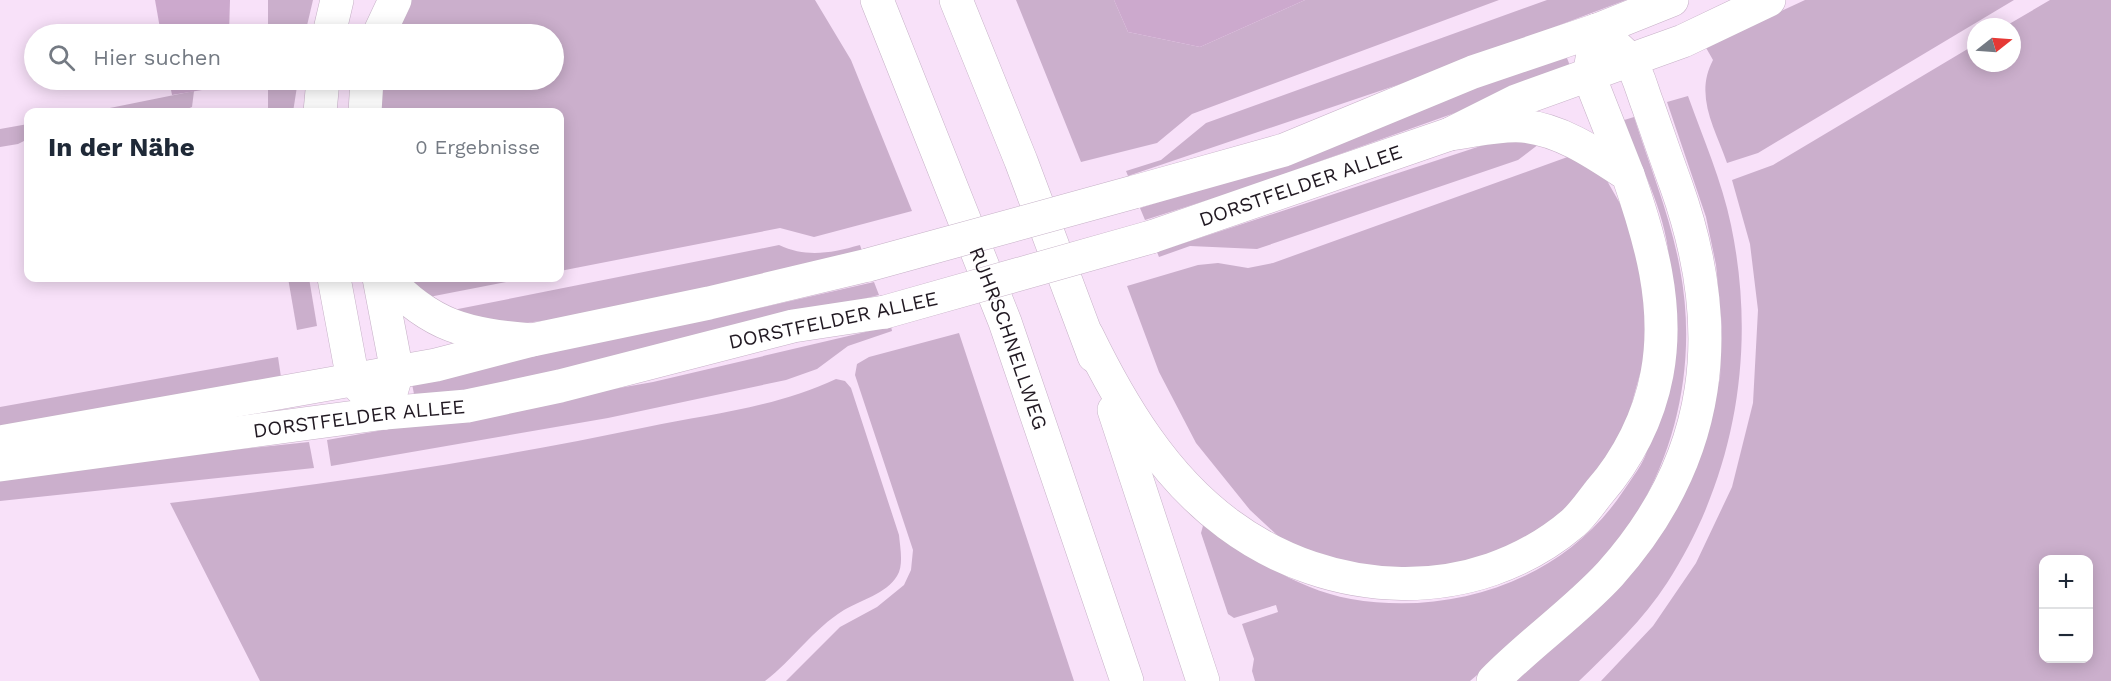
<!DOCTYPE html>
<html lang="de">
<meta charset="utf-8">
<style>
:root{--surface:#fff;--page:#f2f2f3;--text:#1f2937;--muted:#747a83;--line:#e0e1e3}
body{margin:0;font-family:"Work Sans",sans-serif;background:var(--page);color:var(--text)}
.controls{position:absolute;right:18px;bottom:18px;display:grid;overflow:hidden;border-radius:12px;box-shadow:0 3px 15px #0003}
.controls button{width:54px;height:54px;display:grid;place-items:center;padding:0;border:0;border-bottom:2px solid var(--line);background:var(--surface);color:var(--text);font:30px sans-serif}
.compass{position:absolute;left:1967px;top:18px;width:54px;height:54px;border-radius:50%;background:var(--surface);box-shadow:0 3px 15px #0003;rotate:73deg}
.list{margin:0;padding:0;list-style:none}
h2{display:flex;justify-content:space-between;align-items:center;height:78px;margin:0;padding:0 24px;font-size:26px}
h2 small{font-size:20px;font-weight:400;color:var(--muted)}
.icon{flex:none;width:33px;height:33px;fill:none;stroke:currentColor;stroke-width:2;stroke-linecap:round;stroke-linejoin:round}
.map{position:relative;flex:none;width:2111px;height:681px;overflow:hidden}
.search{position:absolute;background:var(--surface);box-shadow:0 3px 15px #0003;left:24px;top:24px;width:540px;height:66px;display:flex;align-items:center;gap:15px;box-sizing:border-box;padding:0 21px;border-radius:33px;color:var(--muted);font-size:22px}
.panel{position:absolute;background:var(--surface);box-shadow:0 3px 15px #0003;left:24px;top:108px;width:540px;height:174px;border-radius:12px}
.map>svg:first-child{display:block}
.green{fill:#cbafcc;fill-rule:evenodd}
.forest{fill:#cca9cd}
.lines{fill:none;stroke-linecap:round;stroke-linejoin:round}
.secondary-casing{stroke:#c6b1c7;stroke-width:34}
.highway-casing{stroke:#c6b1c7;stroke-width:34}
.secondary{stroke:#fff;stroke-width:33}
.highway{stroke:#fff;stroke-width:33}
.secondary-bridge-casing{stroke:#c6b1c7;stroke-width:34;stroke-linecap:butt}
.secondary-bridge{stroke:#fff;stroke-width:33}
.labels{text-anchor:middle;stroke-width:5;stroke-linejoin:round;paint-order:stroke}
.street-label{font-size:20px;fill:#211922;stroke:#fff}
</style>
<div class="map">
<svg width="2111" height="681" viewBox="0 0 2111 681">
<rect width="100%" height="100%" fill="#f8e1f9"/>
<g class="green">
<path d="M268 0H313L305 34H268Z"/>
<path d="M408 0H815L851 60 912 211 814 237 780 228 560 271V112H378L382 80H554V34H393Z"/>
<path d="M1016 0H1114L1128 32 1200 47 1305 0H1499L1192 114 1157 143 1081 162Z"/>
<path d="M1547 0H1626L1433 73 1128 176 1126 171 1161 160 1206 123Z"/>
<path d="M1805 0H2014L1758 153 1727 163C1715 128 1694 96 1713 60L1705 46Z"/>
<path d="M2050 0H2111V681H1601L1653 626 1696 563 1732 487 1753 403 1758 310 1750 244 1732 180 1773 165 1976 44V63H2012V27H2004ZM2044 560H2088V658H2044Z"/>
<path d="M1567 58 1572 71 1239 190 1145 220 1140 208 1236 178 1538 60Z"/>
<path d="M268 80H298L293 112H268Z"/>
<path d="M194 91 192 107 180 112H90Z"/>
<path d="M1688 96C1703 138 1722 181 1731 225 1757 349 1736 476 1667 583 1644 619 1610 651 1579 681H1515L1706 438 1720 378 1722 327 1716 265 1706 217 1667 102Z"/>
<path d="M1634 117C1650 167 1671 218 1680 269 1700 374 1671 485 1598 565 1560 608 1514 644 1470 681H1255L1252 671 1254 659 1242 624 1278 612 1276 605 1234 618 1228 614 1201 533 1204 522C1249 555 1294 589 1351 599 1454 617 1566 579 1624 490 1632 478 1643 464 1647 451 1654 425 1654 384 1658 356 1661 330 1671 282 1669 257 1665 213 1640 161 1621 121Z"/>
<path d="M28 124V139L18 144 0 147V129Z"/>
<path d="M1505 138 1539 144 1518 160 1257 249 1190 246 1159 257 1157 252Z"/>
<path d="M1573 155 1606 179 1630 221 1645 288V356L1626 424 1593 480 1550 524 1494 554 1424 572 1354 567 1292 549 1250 510 1196 443 1159 372 1127 286 1198 265 1218 263 1248 268 1273 263Z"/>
<path d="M779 245C807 258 831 253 860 245L862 251 677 294 556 319 518 324 451 313 458 309Z"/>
<path d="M288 278H309L317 326 297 330Z"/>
<path d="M410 278H527L429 297Z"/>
<path d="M874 282 879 295 523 384 424 395 414 394 411 379 712 319Z"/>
<path d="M891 326 892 331 848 346 817 369 786 380 608 418 331 466 327 440 653 382Z"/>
<path d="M959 333 1074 681H786L840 627 877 607 904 585 911 570 913 550 855 375 857 364 869 357Z"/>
<path d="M278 357 281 377 0 433V407Z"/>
<path d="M836 379 845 381 851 388 899 535C900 547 904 565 897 576 886 594 861 600 844 610 813 629 793 660 765 681H260L170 503C330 484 490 460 647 427 711 414 777 407 836 379Z"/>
<path d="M309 442 314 468 0 501V474Z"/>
</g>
<g class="forest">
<path d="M155 0H230L229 34H161Z"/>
<path d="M1114 0H1305L1200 47 1128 32Z"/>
<path d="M169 80H220L214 88 172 95Z"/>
</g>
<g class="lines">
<g class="secondary-casing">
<g id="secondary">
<path d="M1134 192 1284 150 1473 72 1597 30 1672 0"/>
<path id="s1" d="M1151 237 1450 134 1516 101 1683 41 1769 0"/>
<path d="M0 442 436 365 532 340 709 303 868 265"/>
<path id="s2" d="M0 465 385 413 467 406 560 386 793 326 885 312"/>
</g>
</g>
<g class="highway-casing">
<g id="highway">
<path id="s3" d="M877 0 1005 322 1127 681"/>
<path d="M956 0 1021 161 1094 356"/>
<path d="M1597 30 1589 76 1628 175"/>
<path d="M329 34 337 0"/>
<path d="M379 34 395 0"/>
<path d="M320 112 323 80"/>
<path d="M365 112 367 80"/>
<path d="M334 278 353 380 385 413"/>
<path d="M379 278 397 372 385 413"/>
<path d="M386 278C432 327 466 334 532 340"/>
<path d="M1087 335C1121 405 1164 477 1228 524 1330 600 1474 607 1573 523 1583 514 1591 502 1599 492 1628 459 1649 417 1657 374 1670 305 1650 238 1628 175 1596 154 1562 130 1523 126 1499 124 1474 131 1450 134"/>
<path d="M1114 410 1203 681"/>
<path d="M1493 681C1530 643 1574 613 1610 574 1714 458 1727 328 1676 185 1666 158 1657 131 1647 103 1642 90 1638 73 1630 61 1623 50 1607 40 1597 30"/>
</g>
</g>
<use href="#secondary" class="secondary"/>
<use href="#highway" class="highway"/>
<g class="secondary-bridge-casing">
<g id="secondary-bridge">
<path d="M868 265 1134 192"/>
<path d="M885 312 1151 237"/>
</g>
</g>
<use href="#secondary-bridge" class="secondary-bridge"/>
</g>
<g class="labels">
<g class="street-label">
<text dy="7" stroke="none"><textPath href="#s1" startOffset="158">DORSTFELDER ALLEE</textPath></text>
<text transform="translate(833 320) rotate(-12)" y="7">DORSTFELDER ALLEE</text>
<text dy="7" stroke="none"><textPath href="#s3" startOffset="363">RUHRSCHNELLWEG</textPath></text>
<text dy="7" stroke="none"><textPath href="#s2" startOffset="362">DORSTFELDER ALLEE</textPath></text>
</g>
</g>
</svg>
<div class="controls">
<button>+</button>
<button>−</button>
</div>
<svg class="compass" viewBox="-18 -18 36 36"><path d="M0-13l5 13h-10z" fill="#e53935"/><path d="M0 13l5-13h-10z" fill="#747a83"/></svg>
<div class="search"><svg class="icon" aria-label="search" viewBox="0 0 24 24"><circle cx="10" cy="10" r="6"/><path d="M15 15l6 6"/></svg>Hier suchen</div>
<section class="panel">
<h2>In der Nähe<small>0 Ergebnisse</small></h2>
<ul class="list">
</ul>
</section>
</div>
